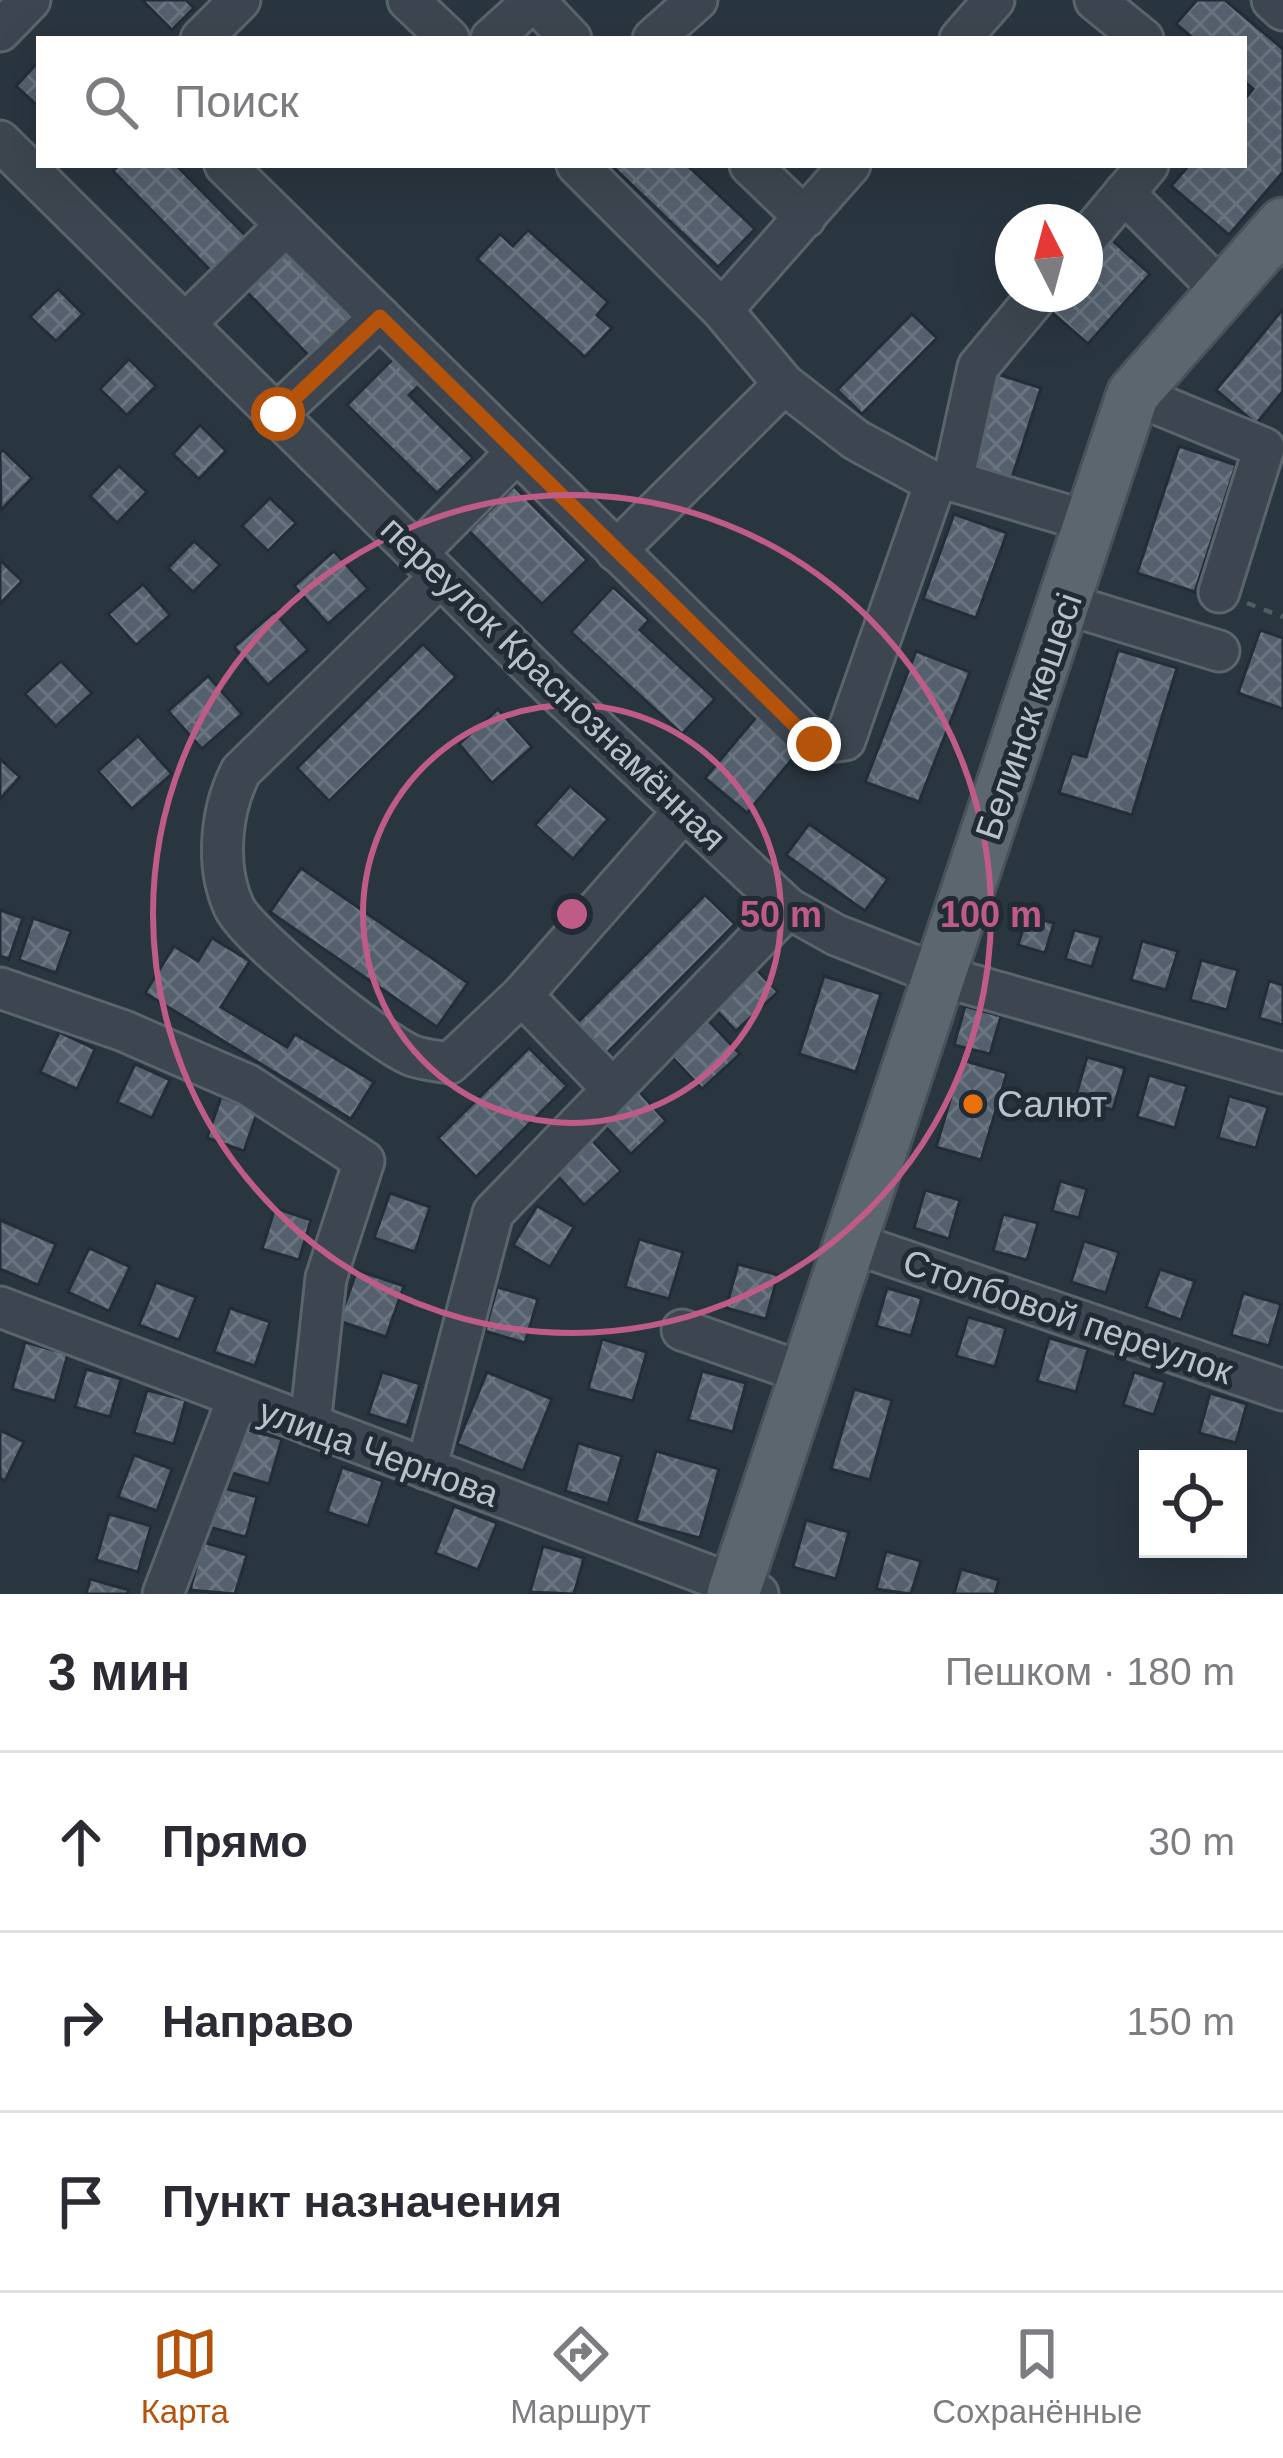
<!DOCTYPE html>
<html lang="ru">
<meta charset="utf-8">
<style>
:root{--surface:#fff;--page:#f7f7f7;--text:#2b2b33;--muted:#7c7c81;--line:#e1e1e2;--accent:#b45309}
body{margin:0;font-family:Arial,sans-serif;background:var(--page);color:var(--text)}
.controls{position:absolute;right:36px;bottom:36px;display:grid;overflow:hidden;border-radius:0px;box-shadow:0 12px 48px #0002}
.controls button{width:108px;height:108px;display:grid;place-items:center;padding:0;border:0;border-bottom:3px solid var(--line);background:var(--surface);color:var(--text);font:60px sans-serif}
.compass{position:absolute;left:995px;top:204px;width:108px;height:108px;border-radius:50%;background:var(--surface);box-shadow:0 12px 48px #0002;rotate:354deg}
.stop{position:absolute;width:36px;height:36px;margin:-27px;border:9px solid #b45309;border-radius:50%;background:#fff}
.stop.end{background:#b45309;border-color:#fff;box-shadow:0 3px 12px #0008}
.list{margin:0;padding:0;list-style:none}
h2{display:flex;justify-content:space-between;align-items:center;height:156px;margin:0;padding:0 48px;font-size:51px}
h2 small{font-size:39px;font-weight:400;color:var(--muted)}
.list li{display:grid;grid-template-columns:78px 1fr auto;gap:36px;align-items:center;box-sizing:border-box;height:180px;padding:0 48px;border-top:3px solid var(--line)}
.list b{display:block;font-size:45px;white-space:nowrap}
.list em{font-size:39px;font-style:normal;color:var(--muted)}
.icon{flex:none;width:66px;height:66px;fill:none;stroke:currentColor;stroke-width:2;stroke-linecap:round;stroke-linejoin:round}
.map{position:relative;flex:none;width:1283px;height:1594px;overflow:hidden}
.search{position:absolute;background:var(--surface);box-shadow:0 12px 48px #0002;left:36px;right:36px;top:36px;height:132px;display:flex;align-items:center;gap:30px;box-sizing:border-box;padding:0 42px;border-radius:0px;color:var(--muted);font-size:45px}
.sheet{height:696px;background:var(--surface)}
nav{display:flex;justify-content:space-around;align-items:center;box-sizing:border-box;height:168px;border-top:3px solid var(--line);background:var(--surface);font-size:33px;color:var(--muted)}
nav a{display:grid;justify-items:center;gap:6px}
nav .on{color:var(--accent)}
.map>svg:first-child{display:block}
.building{fill:url(#building-cross-hatch);stroke:#232d37;stroke-width:3}
.lines{fill:none;stroke-linecap:round;stroke-linejoin:round}
.minor-casing{stroke:#5a646d;stroke-width:45}
.major-casing{stroke:#49525c;stroke-width:57}
.path{stroke:#4d6061;stroke-width:4.5;stroke-dasharray:9 9;stroke-linecap:butt}
.minor{stroke:#3d4650;stroke-width:39}
.major{stroke:#5b666f;stroke-width:51}
.route{stroke:#b45309;stroke-width:15}
.ring{fill:none;stroke:#be5c87;stroke-width:6}
.food-dot{fill:#e8710a;stroke:#212b35;stroke-width:4.5}
.labels{text-anchor:middle;stroke-width:10;stroke-linejoin:round;paint-order:stroke}
.street-label{font-size:36px;fill:#b9c1ca;stroke:#212b35}
.poi-label{font-size:36px;fill:#b9c1ca;stroke:#212b35;text-anchor:start}
.centre{fill:#be5c87;stroke:#212b35;stroke-width:6}
.ring-label{font-size:36px;text-anchor:middle;font-weight:bold;fill:#be5c87;stroke:#212b35;stroke-width:10;stroke-linejoin:round;paint-order:stroke}
</style>
<div class="map">
<svg width="1283" height="1594" viewBox="0 0 1283 1594">
<defs>
<pattern id="building-cross-hatch" width="8" height="8" patternUnits="userSpaceOnUse" patternTransform="scale(3)"><rect width="8" height="8" fill="#54606d"/><path d="M0 0l8 8M0 8l8-8" fill="none" stroke="#6a7580"/></pattern>
</defs>
<rect width="100%" height="100%" fill="#29353f"/>
<g class="building">
<path d="M142 0H186L194 8 172 30Z"/>
<path d="M1197 0H1225L1283 49V172L1229 235 1171 186 1189 165H1244V100L1253 89 1244 81V39H1194L1176 24Z"/>
<path d="M39 61V107L16 86Z"/>
<path d="M119 165H183L179 168 247 237 212 272 113 171Z"/>
<path d="M611 165H687L755 229 718 267Z"/>
<path d="M528 230 608 302 597 315 612 328 585 357 477 259 500 234 513 246Z"/>
<path d="M1104 233 1150 274 1088 344 1042 304 1050 294H1085V255Z"/>
<path d="M289 250 356 318 313 360 246 291Z"/>
<path d="M58 289 83 314 56 341 30 317Z"/>
<path d="M1283 309V391L1256 424 1216 390Z"/>
<path d="M912 314 937 338 862 414 837 390Z"/>
<path d="M397 355 424 381 409 395 473 458 437 493 347 405Z"/>
<path d="M129 359 156 386 127 415 100 389Z"/>
<path d="M997 374 1041 388 1008 490 964 477Z"/>
<path d="M200 425 226 451 199 479 173 454Z"/>
<path d="M1179 446 1236 465 1195 592 1137 573Z"/>
<path d="M3 450 32 478 1 510 0 453Z"/>
<path d="M119 466 147 492 117 523 90 496Z"/>
<path d="M514 486 587 560 542 604 469 531Z"/>
<path d="M270 498 296 523 268 551 242 526Z"/>
<path d="M954 514 1007 533 976 618 923 599Z"/>
<path d="M194 541 220 565 193 592 168 568Z"/>
<path d="M334 551 368 589 328 624 294 586Z"/>
<path d="M0 560 22 581 0 604Z"/>
<path d="M143 584 170 615 136 645 108 614Z"/>
<path d="M613 587 649 620 640 630 715 699 682 734 571 632Z"/>
<path d="M274 612 308 650 268 685 234 647Z"/>
<path d="M1260 630 1283 638V709L1238 693Z"/>
<path d="M423 644 456 677 329 801 297 768Z"/>
<path d="M1118 650 1177 668 1132 815 1059 793 1072 753 1086 757Z"/>
<path d="M916 651 970 672 919 802 865 782Z"/>
<path d="M61 661 92 693 56 726 25 694Z"/>
<path d="M208 676 242 714 202 749 168 711Z"/>
<path d="M498 709 532 747 492 783 459 744Z"/>
<path d="M758 715 800 750 747 813 705 778Z"/>
<path d="M138 736 172 774 132 809 98 771Z"/>
<path d="M0 759 20 777 0 799Z"/>
<path d="M570 786 608 819 573 859 535 825Z"/>
<path d="M809 824 888 879 865 911 786 855Z"/>
<path d="M301 868 468 983 437 1027 270 912Z"/>
<path d="M705 895 735 924 607 1053 577 1023Z"/>
<path d="M0 910 23 918 9 959 0 956Z"/>
<path d="M1027 916 1054 923 1045 953 1018 945Z"/>
<path d="M33 918 71 931 56 973 19 960Z"/>
<path d="M1074 930 1101 937 1092 967 1065 959Z"/>
<path d="M212 938 250 961 221 1007 287 1047 295 1034 374 1082 351 1119 145 993 174 946 198 961Z"/>
<path d="M1142 941 1178 951 1166 990 1131 980Z"/>
<path d="M1201 960 1238 970 1227 1010 1190 1000Z"/>
<path d="M756 969 778 992 736 1031 714 1008Z"/>
<path d="M824 976 881 994 856 1072 799 1054Z"/>
<path d="M1269 981 1283 985V1025L1259 1018Z"/>
<path d="M965 1006 1001 1016 990 1054 954 1045Z"/>
<path d="M707 1019 740 1054 702 1089 669 1054Z"/>
<path d="M59 1032 95 1049 77 1089 40 1072Z"/>
<path d="M529 1048 567 1086 476 1177 438 1138Z"/>
<path d="M1087 1057 1125 1068 1113 1110 1075 1099Z"/>
<path d="M962 1060 1007 1073 981 1160 936 1147Z"/>
<path d="M135 1064 170 1080 152 1118 117 1102Z"/>
<path d="M1149 1075 1187 1086 1175 1128 1137 1117Z"/>
<path d="M637 1089 666 1121 631 1154 601 1122Z"/>
<path d="M1229 1096 1268 1107 1256 1148 1218 1138Z"/>
<path d="M221 1097 258 1110 244 1151 207 1138Z"/>
<path d="M590 1138 621 1171 584 1205 554 1172Z"/>
<path d="M1060 1181 1087 1189 1079 1218 1052 1211Z"/>
<path d="M925 1190 960 1200 949 1239 914 1228Z"/>
<path d="M390 1193 430 1207 415 1252 374 1238Z"/>
<path d="M537 1206 574 1227 550 1267 513 1245Z"/>
<path d="M275 1208 311 1220 299 1260 262 1249Z"/>
<path d="M1003 1214 1038 1223 1027 1260 993 1251Z"/>
<path d="M0 1220 56 1244 38 1285 0 1269Z"/>
<path d="M639 1239 683 1252 669 1299 625 1287Z"/>
<path d="M1084 1241 1119 1252 1106 1293 1071 1282Z"/>
<path d="M89 1248 130 1267 109 1311 68 1292Z"/>
<path d="M738 1264 778 1275 766 1319 726 1308Z"/>
<path d="M1160 1269 1195 1281 1181 1320 1146 1307Z"/>
<path d="M357 1270 404 1286 386 1337 339 1321Z"/>
<path d="M156 1282 196 1297 179 1340 139 1325Z"/>
<path d="M497 1287 538 1299 525 1343 485 1331Z"/>
<path d="M887 1288 922 1298 911 1336 876 1326Z"/>
<path d="M1243 1293 1281 1304 1269 1346 1231 1335Z"/>
<path d="M230 1308 270 1322 255 1366 214 1352Z"/>
<path d="M968 1317 1006 1328 995 1367 956 1356Z"/>
<path d="M1049 1338 1088 1349 1076 1392 1037 1381Z"/>
<path d="M602 1339 647 1352 633 1401 588 1389Z"/>
<path d="M25 1342 68 1354 55 1401 12 1389Z"/>
<path d="M86 1369 121 1379 110 1417 75 1407Z"/>
<path d="M702 1371 746 1383 733 1432 688 1420Z"/>
<path d="M382 1372 420 1384 407 1426 368 1414Z"/>
<path d="M487 1372 552 1399 523 1471 457 1444Z"/>
<path d="M1134 1372 1165 1382 1154 1415 1123 1405Z"/>
<path d="M854 1389 892 1400 870 1480 831 1469Z"/>
<path d="M147 1390 186 1400 174 1444 134 1433Z"/>
<path d="M1210 1393 1247 1404 1236 1443 1199 1433Z"/>
<path d="M241 1428 282 1439 269 1484 229 1472Z"/>
<path d="M0 1430 24 1442 5 1481 0 1478Z"/>
<path d="M578 1443 622 1456 608 1504 565 1491Z"/>
<path d="M656 1451 719 1469 700 1538 636 1521Z"/>
<path d="M134 1455 172 1469 157 1511 118 1497Z"/>
<path d="M342 1467 383 1481 368 1526 327 1512Z"/>
<path d="M220 1487 257 1497 246 1537 209 1527Z"/>
<path d="M454 1506 497 1523 478 1570 435 1553Z"/>
<path d="M109 1514 151 1526 138 1572 96 1560Z"/>
<path d="M806 1520 849 1532 836 1579 793 1567Z"/>
<path d="M203 1542 247 1555 235 1594 190 1590Z"/>
<path d="M543 1546 584 1558 574 1594 530 1592Z"/>
<path d="M886 1551 921 1561 911 1594 876 1589Z"/>
<path d="M961 1569 999 1580 995 1594H954Z"/>
<path d="M90 1579 129 1590 127 1594H86Z"/>
</g>
<g class="lines">
<g class="minor-casing">
<g id="minor">
<path d="M408 0 449 39"/>
<path d="M1095 0 1143 39"/>
<path d="M1272 0 1283 10"/>
<path d="M0 31 30 0"/>
<path d="M201 39 240 0"/>
<path d="M491 39 534 0 571 39"/>
<path d="M653 39 697 0"/>
<path d="M960 39 994 0"/>
<path d="M0 141 552 687 788 908 836 935 941 976 1283 1073"/>
<path d="M225 165 814 744 845 740 935 483"/>
<path d="M577 165 722 310 784 384 856 440 935 483 953 481 1093 523"/>
<path d="M750 165 805 218"/>
<path d="M1124 193 1220 289"/>
<path d="M1085 240 1148 165"/>
<path d="M722 310 850 165"/>
<path d="M186 323 286 225"/>
<path d="M1133 394 1264 448 1219 592"/>
<path d="M277 414 380 317"/>
<path d="M953 481 978 367 1039 294"/>
<path d="M616 551 784 384"/>
<path d="M418 552 516 453"/>
<path d="M440 577 241 771C221 809 215 866 234 907 248 937 381 1044 413 1056 424 1060 438 1061 450 1063L522 995 612 1088"/>
<path d="M1066 604 1219 651"/>
<path d="M0 988 124 1031 248 1085 364 1161 326 1278 310 1425"/>
<path d="M522 995 684 811"/>
<path d="M853 1243 1283 1390"/>
<path d="M0 1307 758 1594"/>
<path d="M682 1330 804 1373"/>
<path d="M426 1469 493 1213 788 908"/>
<path d="M163 1594 237 1400"/>
</g>
</g>
<g class="major-casing">
<path id="major" d="M733 1594 1133 394 1283 224"/>
</g>
<path class="path" d="M1247 603 1283 617"/>
<use href="#minor" class="minor"/>
<use href="#major" class="major"/>
</g>
<g class="lines">
<path class="route" d="M278 414 380 317 814 744"/>
</g>
<g class="ring">
<circle cx="572" cy="914" r="209"/>
<circle cx="572" cy="914" r="419"/>
</g>
<circle class="food-dot" cx="973" cy="1104" r="12"/>
<g class="labels">
<g class="street-label">
<text transform="translate(554 683) rotate(44)" y="13">переулок Краснознамённая</text>
<text transform="translate(1028 716) rotate(-71)" y="13">Белинск көшесі</text>
<text transform="translate(1068 1316) rotate(19)" y="13">Столбовой переулок</text>
<text transform="translate(379 1452) rotate(20)" y="13">улица Чернова</text>
</g>
<g class="poi-label">
<text x="997" y="1117">Салют</text>
</g>
</g>
<circle cx="572" cy="914" r="18" class="centre"/>
<g class="ring-label">
<text x="781" y="927">50 m</text>
<text x="991" y="927">100 m</text>
</g>
</svg>
<div class="controls">
<button><svg class="icon" aria-label="locate" viewBox="0 0 24 24"><circle cx="12" cy="12" r="6"/><path d="M12 2v4M12 18v4M2 12h4M18 12h4"/></svg></button>
</div>
<svg class="compass" viewBox="-18 -18 36 36"><path d="M0-13l5 13h-10z" fill="#e53935"/><path d="M0 13l5-13h-10z" fill="#7c7c81"/></svg>
<div class="stop" style="left:278px;top:414px"></div>
<div class="stop end" style="left:814px;top:744px"></div>
<div class="search"><svg class="icon" aria-label="search" viewBox="0 0 24 24"><circle cx="10" cy="10" r="6"/><path d="M15 15l6 6"/></svg>Поиск</div>
</div>
<section class="sheet">
<h2>3 мин<small>Пешком · 180 m</small></h2>
<ul class="list">
<li><svg class="icon" aria-label="ahead" viewBox="0 0 24 24"><path d="M12 20V5M6 11l6-6 6 6"/></svg><div><b>Прямо</b></div><em>30 m</em></li>
<li><svg class="icon" aria-label="right" viewBox="0 0 24 24"><path d="M7 20v-9h11M14 6l5 5-5 5"/></svg><div><b>Направо</b></div><em>150 m</em></li>
<li><svg class="icon" aria-label="arrive" viewBox="0 0 24 24"><path d="M6 21V4h12l-3 4 3 4H6"/></svg><div><b>Пункт назначения</b></div></li>
</ul>
</section>
<nav>
<a class="on"><svg class="icon" aria-label="map" viewBox="0 0 24 24"><path d="M3 6l6-2 6 2 6-2v14l-6 2-6-2-6 2zM9 4v14M15 6v14"/></svg>Карта</a>
<a><svg class="icon" aria-label="directions" viewBox="0 0 24 24"><path d="M12 3l9 9-9 9-9-9zM9 14v-3h6M13 9l2 2-2 2"/></svg>Маршрут</a>
<a><svg class="icon" aria-label="saved" viewBox="0 0 24 24"><path d="M7 4h10v16l-5-4-5 4z"/></svg>Сохранённые</a>
</nav>
